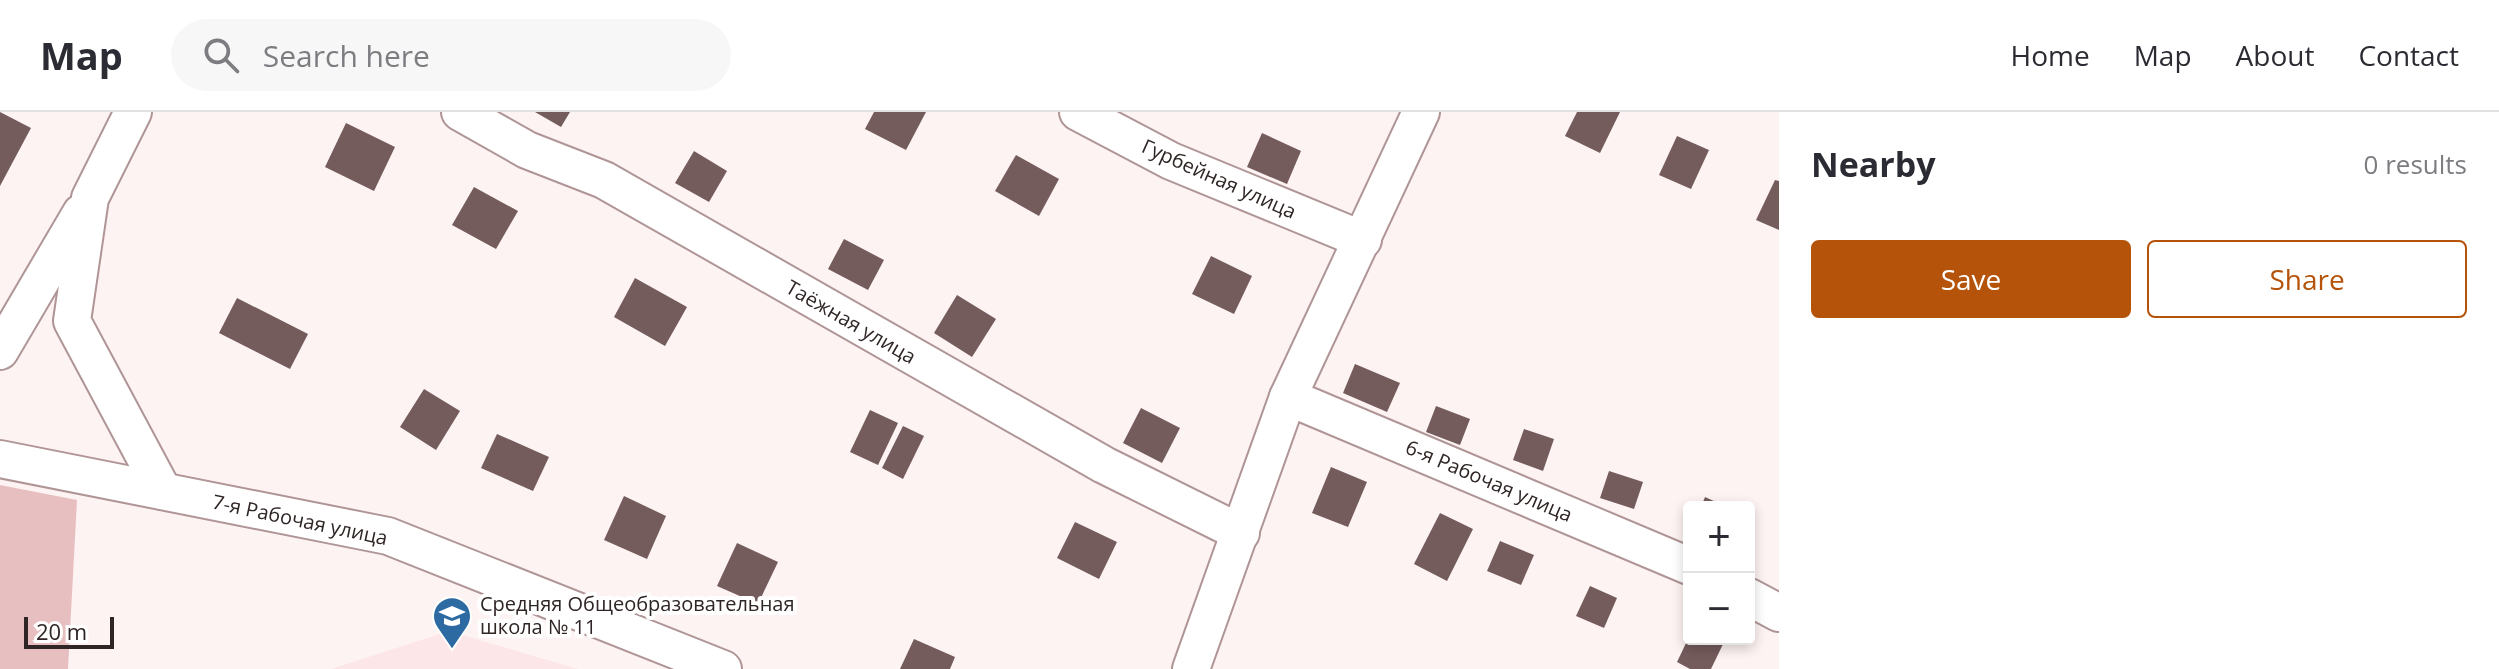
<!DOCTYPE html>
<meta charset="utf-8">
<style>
:root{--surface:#fff;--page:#f7f7f7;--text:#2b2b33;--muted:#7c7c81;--line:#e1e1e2;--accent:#b45309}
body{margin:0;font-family:"Open Sans",sans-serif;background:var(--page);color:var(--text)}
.controls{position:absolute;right:24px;bottom:24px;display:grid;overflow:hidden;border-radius:8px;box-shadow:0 4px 12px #0003}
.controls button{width:72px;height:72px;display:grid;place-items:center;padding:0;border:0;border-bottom:2px solid var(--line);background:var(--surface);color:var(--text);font:40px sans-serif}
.scale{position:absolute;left:24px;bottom:20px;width:90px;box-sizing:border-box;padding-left:8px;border:4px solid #2f2525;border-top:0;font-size:22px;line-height:28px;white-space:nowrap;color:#2f2525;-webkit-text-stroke:6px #fff;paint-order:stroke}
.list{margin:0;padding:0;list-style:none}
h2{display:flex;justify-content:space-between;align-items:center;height:104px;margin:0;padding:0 32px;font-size:34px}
h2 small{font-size:26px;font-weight:400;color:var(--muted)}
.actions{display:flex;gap:16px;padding:24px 32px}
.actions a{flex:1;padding:18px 0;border:2px solid var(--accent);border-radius:8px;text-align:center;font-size:28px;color:var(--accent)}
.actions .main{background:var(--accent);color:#fff}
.icon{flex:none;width:44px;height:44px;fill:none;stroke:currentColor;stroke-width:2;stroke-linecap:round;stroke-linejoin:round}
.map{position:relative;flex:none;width:1779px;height:557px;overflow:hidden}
header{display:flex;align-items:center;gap:48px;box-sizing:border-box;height:112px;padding:0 40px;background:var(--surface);border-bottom:2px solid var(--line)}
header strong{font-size:38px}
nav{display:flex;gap:44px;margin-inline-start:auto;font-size:28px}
.search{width:560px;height:72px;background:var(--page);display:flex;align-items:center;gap:20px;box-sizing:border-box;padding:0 28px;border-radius:44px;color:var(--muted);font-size:30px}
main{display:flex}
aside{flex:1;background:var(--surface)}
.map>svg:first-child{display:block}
.built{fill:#fde6e7}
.green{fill:#e8bfc0}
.building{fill:#745b5c}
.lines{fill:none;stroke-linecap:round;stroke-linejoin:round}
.minor-casing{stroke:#b09596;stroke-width:40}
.minor{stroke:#fff;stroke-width:36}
.labels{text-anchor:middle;stroke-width:8;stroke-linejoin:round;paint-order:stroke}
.street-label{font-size:20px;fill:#2f2525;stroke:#fff}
.poi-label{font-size:20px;fill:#2f2525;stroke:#fff;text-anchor:start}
</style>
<header>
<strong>Map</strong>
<div class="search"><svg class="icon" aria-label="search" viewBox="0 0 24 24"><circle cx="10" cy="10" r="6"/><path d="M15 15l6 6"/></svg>Search here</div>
<nav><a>Home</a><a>Map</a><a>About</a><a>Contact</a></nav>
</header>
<main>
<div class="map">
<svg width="1779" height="557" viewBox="0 0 1779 557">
<rect width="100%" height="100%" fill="#fef3f3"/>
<path class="built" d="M449 519 578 557H331Z"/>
<path class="green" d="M0 373 77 388 68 557H0Z"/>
<g class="building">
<path d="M0 0 31 16 0 74Z"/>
<path d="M535 0H570L561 15Z"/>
<path d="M874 0H926L906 38 865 17Z"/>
<path d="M1577 0H1620L1600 41 1565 24Z"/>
<path d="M346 11 395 35 374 79 325 55Z"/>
<path d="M1262 21 1301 39 1287 72 1247 55Z"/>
<path d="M1677 24 1709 38 1691 77 1659 63Z"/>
<path d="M694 39 727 59 709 90 675 71Z"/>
<path d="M1016 43 1059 67 1039 104 995 79Z"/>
<path d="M1775 68 1779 69V118L1756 108Z"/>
<path d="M474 75 518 99 496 137 452 113Z"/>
<path d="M844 127 884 148 868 178 828 157Z"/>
<path d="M1211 144 1252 164 1234 202 1192 182Z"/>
<path d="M635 166 687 195 665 234 614 205Z"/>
<path d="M957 183 996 207 972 245 934 221Z"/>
<path d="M237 186 308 222 290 257 219 221Z"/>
<path d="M1355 252 1400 271 1387 300 1343 281Z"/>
<path d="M424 277 460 299 436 338 400 315Z"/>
<path d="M1436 294 1470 307 1460 333 1426 320Z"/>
<path d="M1141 296 1180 316 1162 351 1123 331Z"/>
<path d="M870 298 898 311 878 353 850 340Z"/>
<path d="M903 314 924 324 903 367 882 356Z"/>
<path d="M1524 317 1554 327 1543 359 1513 348Z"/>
<path d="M497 322 549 345 533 379 481 356Z"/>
<path d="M1331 355 1367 370 1348 415 1312 401Z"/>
<path d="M1609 359 1643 370 1634 397 1600 386Z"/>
<path d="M624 384 666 404 647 447 604 428Z"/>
<path d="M1705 385 1727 395H1701Z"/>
<path d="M1440 401 1473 417 1447 469 1414 452Z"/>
<path d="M1075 410 1117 430 1099 467 1057 446Z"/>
<path d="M1500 429 1534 443 1521 473 1487 459Z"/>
<path d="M737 431 778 450 758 492 717 474Z"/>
<path d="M1590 474 1617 486 1604 516 1576 504Z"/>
<path d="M914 527 955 545 950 557H900Z"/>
<path d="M1688 527 1725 528 1711 557H1690L1677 550Z"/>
</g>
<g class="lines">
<g class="minor-casing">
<g id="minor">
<path d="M133 0 90 86 72 209 163 379"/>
<path d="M460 0 527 38 604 68 1104 353 1241 421"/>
<path d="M1078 0 1171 49 1363 128"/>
<path d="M0 239 81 101"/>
<path d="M1288 285 1689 454"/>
<path d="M0 347 388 424 723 557"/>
<path d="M1749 485 1779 501"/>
<path d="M1191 557 1288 285 1421 0"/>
</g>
</g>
<use href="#minor" class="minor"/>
</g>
<defs>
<g id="school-pin" transform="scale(2)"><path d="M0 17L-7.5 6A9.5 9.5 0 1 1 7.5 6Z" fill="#2c6aa1" stroke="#fff"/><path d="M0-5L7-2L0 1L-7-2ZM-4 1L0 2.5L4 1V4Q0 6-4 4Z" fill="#fff"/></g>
</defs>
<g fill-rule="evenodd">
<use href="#school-pin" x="452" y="504"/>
</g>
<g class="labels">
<g class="street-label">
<text transform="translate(1219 67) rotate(24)" y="7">Гурбейная улица</text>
<text transform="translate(851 210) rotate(30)" y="7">Таёжная улица</text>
<text transform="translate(1489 369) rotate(23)" y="7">6-я Рабочая улица</text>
<text transform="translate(300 408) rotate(12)" y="7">7-я Рабочая улица</text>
</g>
<g class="poi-label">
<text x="480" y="499">Средняя Общеобразовательная<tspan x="480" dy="23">школа № 11</tspan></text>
</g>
</g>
</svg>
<div class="controls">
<button>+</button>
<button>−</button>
</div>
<div class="scale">20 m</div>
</div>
<aside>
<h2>Nearby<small>0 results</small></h2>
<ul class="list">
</ul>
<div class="actions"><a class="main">Save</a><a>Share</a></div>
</aside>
</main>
